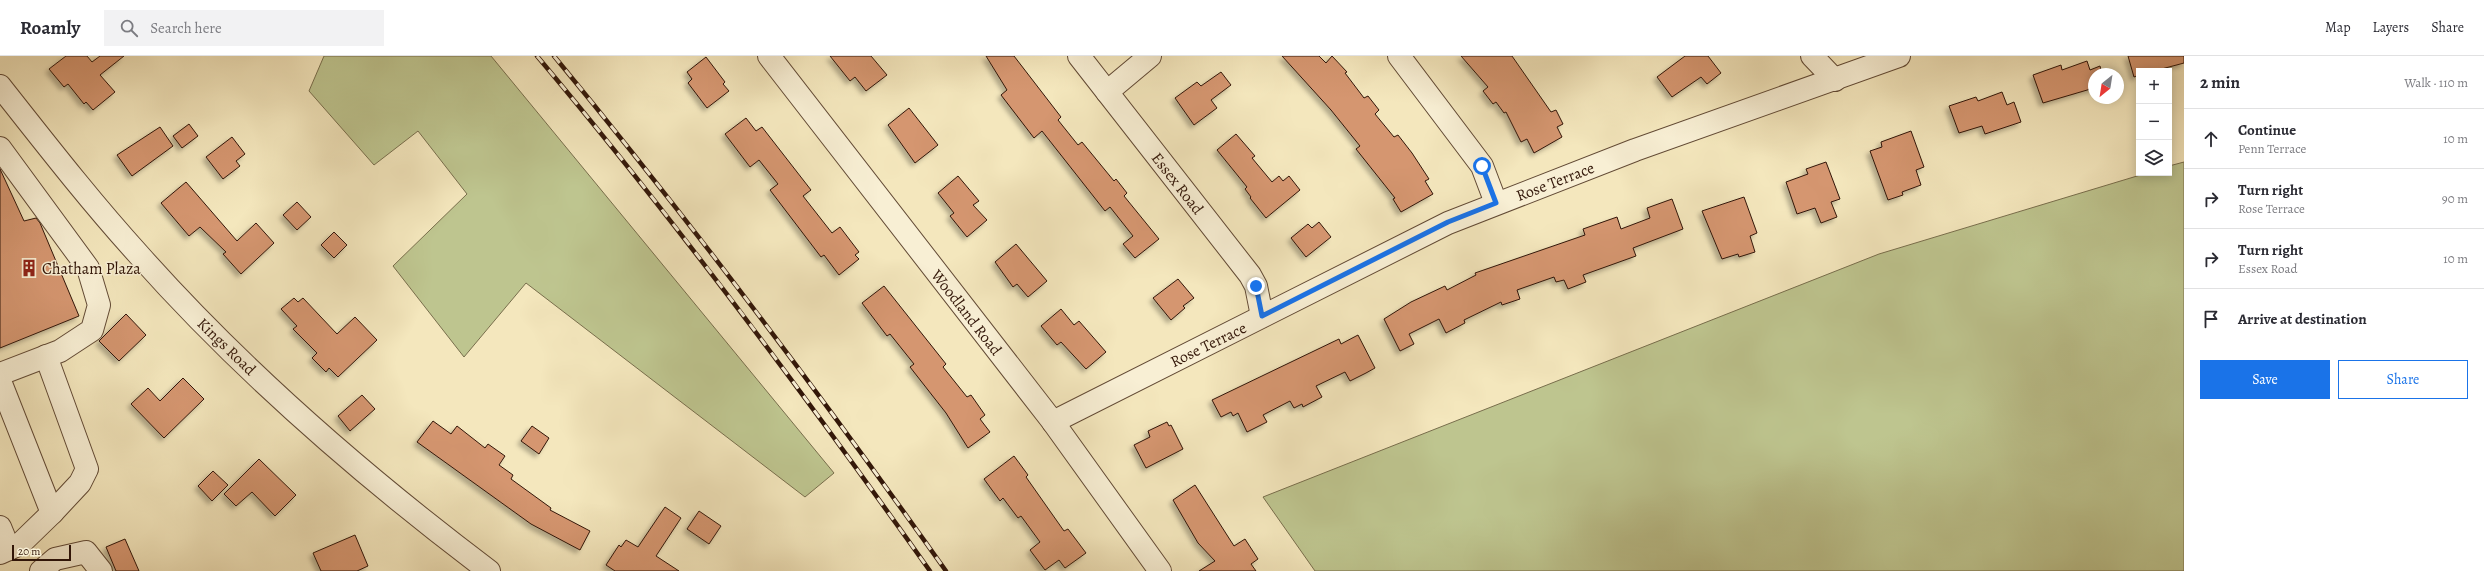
<!DOCTYPE html>
<meta charset="utf-8">
<style>
:root{--surface:#fff;--page:#f2f2f3;--text:#2b2b33;--muted:#7c7c81;--line:#e1e1e2;--accent:#1a73e8}
body{margin:0;font-family:Alegreya,serif;background:var(--page);color:var(--text)}
.controls{position:absolute;right:12px;top:12px;display:grid;overflow:hidden;border-radius:0px;box-shadow:0 2px 10px #0003}
.controls button{width:36px;height:36px;display:grid;place-items:center;padding:0;border:0;border-bottom:1px solid var(--line);background:var(--surface);color:var(--text);font:20px sans-serif}
.compass{position:absolute;left:2088px;top:12px;width:36px;height:36px;border-radius:50%;background:var(--surface);box-shadow:0 2px 10px #0003;rotate:210deg}
.scale{position:absolute;left:12px;bottom:10px;width:59px;box-sizing:border-box;padding-left:4px;border:2px solid #321608;border-top:0;font-size:11px;line-height:14px;white-space:nowrap;color:#321608;-webkit-text-stroke:3px #f8efd4;paint-order:stroke}
.stop{position:absolute;width:12px;height:12px;margin:-9px;border:3px solid #1a73e8;border-radius:50%;background:#fff}
.stop.end{background:#1a73e8;border-color:#fff;box-shadow:0 1px 4px #0008}
.list{margin:0;padding:0;list-style:none}
h2{display:flex;justify-content:space-between;align-items:center;height:52px;margin:0;padding:0 16px;font-size:17px}
h2 small{font-size:13px;font-weight:400;color:var(--muted)}
.list li{display:grid;grid-template-columns:26px 1fr auto;gap:12px;align-items:center;box-sizing:border-box;height:60px;padding:0 16px;border-top:1px solid var(--line)}
.list b{display:block;font-size:15px;white-space:nowrap}
.list p{margin:0;font-size:13px;white-space:nowrap;color:var(--muted)}
.list em{font-size:13px;font-style:normal;color:var(--muted)}
.actions{display:flex;gap:8px;padding:12px 16px}
.actions a{flex:1;padding:9px 0;border:1px solid var(--accent);border-radius:0px;text-align:center;font-size:14px;color:var(--accent)}
.actions .main{background:var(--accent);color:#fff}
.icon{flex:none;width:22px;height:22px;fill:none;stroke:currentColor;stroke-width:2;stroke-linecap:round;stroke-linejoin:round}
.map{position:relative;flex:none;width:2184px;height:515px;overflow:hidden}
header{display:flex;align-items:center;gap:24px;box-sizing:border-box;height:56px;padding:0 20px;background:var(--surface);border-bottom:1px solid var(--line)}
header strong{font-size:19px}
nav{display:flex;gap:22px;margin-inline-start:auto;font-size:14px}
.search{width:280px;height:36px;background:var(--page);display:flex;align-items:center;gap:10px;box-sizing:border-box;padding:0 14px;border-radius:0px;color:var(--muted);font-size:15px}
main{display:flex}
aside{flex:1;background:var(--surface)}
.map>svg:first-child{display:block}
.green{fill:#bec58f;stroke:#786e4c}
.building{fill:#d59670;stroke:#321608;filter:url(#shadow)}
.lines{fill:none;stroke-linecap:round;stroke-linejoin:round}
.minor-casing{stroke:#624a35;stroke-width:24}
.minor{stroke:#f8efd4;stroke-width:22}
.rail-casing{stroke:#321608;stroke-width:4.5}
.rail{stroke:#f8efd4;stroke-width:3;stroke-dasharray:9;stroke-linecap:butt}
.route{stroke:#1a73e8;stroke-width:5}
.labels{text-anchor:middle;stroke-width:3;stroke-linejoin:round;paint-order:stroke}
.street-label{font-size:16px;fill:#321608;stroke:#f8efd4}
.poi-label{font-size:16px;fill:#321608;stroke:#f8efd4;text-anchor:start}
</style>
<header>
<strong>Roamly</strong>
<div class="search"><svg class="icon" aria-label="search" viewBox="0 0 24 24"><circle cx="10" cy="10" r="6"/><path d="M15 15l6 6"/></svg>Search here</div>
<nav><a>Map</a><a>Layers</a><a>Share</a></nav>
</header>
<main>
<div class="map">
<svg width="2184" height="515" viewBox="0 0 2184 515">
<defs>
<filter id="shadow"><feDropShadow dx="-3.5" dy="3.5" stdDeviation="2" flood-color="#0004"/></filter>
</defs>
<rect width="100%" height="100%" fill="#f4e7bd"/>
<filter id="stains"><feTurbulence type="fractalNoise" baseFrequency=".005" numOctaves="4"/><feColorMatrix values="0 0 0 0 .2 0 0 0 0 .09 0 0 0 0 .02 0 0 0 .5 -.17"/></filter>
<radialGradient id="worn" r=".72"><stop offset=".6" stop-color="#630" stop-opacity="0"/><stop offset="1" stop-color="#630" stop-opacity=".3"/></radialGradient>
<g class="green">
<path d="M324 0H491L834 417 805 441 526 227 464 301 393 210 467 138 418 75 374 109 309 35Z"/>
<path d="M2184 106V515H1315L1263 441 1879 198 2147 117H2169V110Z"/>
</g>
<g class="building">
<path d="M66 0H87L92 6 100 0H124L100 19 115 36 93 54 86 46 84 48 68 28 64 31 49 13Z"/>
<path d="M830 0H871L887 19 866 35 855 21 850 25Z"/>
<path d="M986 0H1014L1061 61 1058 64 1078 89 1082 86 1114 125 1116 123 1127 137 1124 140 1159 183 1135 202 1123 188 1133 180 1110 151 1105 155 1042 75 1034 82 1001 39 1007 34Z"/>
<path d="M1282 0H1319L1326 7 1332 0 1347 16 1345 17 1364 42 1368 40 1379 54 1375 58 1394 81 1398 79 1412 97 1429 123 1425 125 1433 138 1401 156 1393 143 1395 142 1356 93 1360 90 1331 54Z"/>
<path d="M1461 0H1512L1551 56 1556 54 1563 68 1557 71 1562 81 1534 97 1527 83 1521 86 1506 56 1504 57 1496 46 1493 48 1483 35 1488 31Z"/>
<path d="M1685 0H1708L1721 17 1707 28 1701 21 1672 41 1657 21Z"/>
<path d="M2128 0H2184V7L2154 15H2139V19L2134 21Z"/>
<path d="M706 1 725 26 723 28 729 35 707 52 688 27 692 23 687 16Z"/>
<path d="M2087 5 2090 14 2100 10 2102 18H2094V32L2043 47 2033 19 2061 9 2062 14Z"/>
<path d="M1221 16 1231 29 1211 44 1217 52 1194 69 1175 42 1197 26 1201 30Z"/>
<path d="M2002 36 2007 49 2014 46 2021 66 1985 78 1982 70 1959 77 1949 50 1976 41 1978 45Z"/>
<path d="M909 52 938 89 915 107 888 69Z"/>
<path d="M746 62 756 75 762 71 811 134 803 140 832 177 840 171 859 196 855 199 859 203 839 219 824 199 821 201 770 134 778 128 759 104 750 111 725 78Z"/>
<path d="M189 68 198 80 182 92 173 80Z"/>
<path d="M160 71 173 90 132 120 117 99Z"/>
<path d="M1911 75 1924 111 1916 114 1921 129 1902 136 1903 139 1888 144 1870 95 1882 91 1881 86Z"/>
<path d="M1236 78 1255 100 1252 102 1272 126 1279 120 1283 125 1289 120 1300 134 1266 162 1250 142 1251 141 1245 133 1247 131 1217 94Z"/>
<path d="M232 81 245 98 236 105 240 110 223 123 206 101Z"/>
<path d="M1826 106 1840 143 1831 146 1837 161 1821 167 1815 152 1797 158 1786 126 1808 118 1806 113Z"/>
<path d="M0 113 24 165 36 162 40 167 79 260 0 292Z"/>
<path d="M958 120 979 145 973 149 987 164 967 181 950 160 954 157 938 137Z"/>
<path d="M186 126 237 185 256 167 274 187 241 218 223 198 226 196 200 171 189 180 161 147Z"/>
<path d="M1744 141 1757 177 1750 180 1755 196 1739 201 1738 198 1722 203 1702 155Z"/>
<path d="M1672 143 1683 173 1633 192 1636 200 1583 219 1586 226 1568 233 1564 224 1556 226 1554 221 1517 234 1520 243 1502 249 1501 246 1464 264 1465 267 1446 277 1439 263 1409 278 1414 288 1400 295 1384 263 1411 246 1445 230 1447 234 1476 219 1475 217 1585 179 1583 173 1617 161 1621 173 1650 162 1647 152Z"/>
<path d="M297 146 311 161 297 174 283 159Z"/>
<path d="M1319 166 1331 181 1306 201 1291 182 1308 168 1312 172Z"/>
<path d="M334 176 347 189 334 202 321 189Z"/>
<path d="M1016 188 1047 225 1028 241 1017 228 1013 231 995 206Z"/>
<path d="M1178 223 1194 242 1183 250 1185 252 1171 264 1153 242Z"/>
<path d="M884 230 946 308 943 311 967 341 971 339 985 359 980 363 990 376 968 392 946 357 910 311 914 308 890 278 887 280 862 247Z"/>
<path d="M294 242 298 246 303 242 337 278 355 261 377 284 338 321 329 312 326 316 312 302 317 297 293 273 297 270 281 253Z"/>
<path d="M1061 253 1074 269 1079 265 1106 296 1086 313 1061 286 1057 289 1041 270Z"/>
<path d="M126 258 146 279 119 305 99 285Z"/>
<path d="M1358 279 1375 312 1366 317 1350 325 1345 316 1316 330 1322 341 1303 351 1302 348 1294 352 1290 345 1263 359 1267 366 1247 376 1238 357 1233 360 1231 356 1221 361 1212 344 1339 283 1341 288Z"/>
<path d="M183 322 204 343 164 382 131 348 148 332 160 345Z"/>
<path d="M362 339 375 353 350 375 338 360Z"/>
<path d="M433 365 451 378 457 370 485 392 488 388 505 400 499 409 513 419 511 423 551 452 550 454 590 475 580 494 531 468 417 386Z"/>
<path d="M1167 366 1169 370 1171 369 1183 393 1146 412 1134 389 1150 381 1148 375Z"/>
<path d="M532 370 549 382 539 398 521 385Z"/>
<path d="M1014 400 1028 419 1026 421 1064 475 1068 473 1086 497 1065 512 1059 504 1045 514 1030 494 1040 486 1021 460 1018 462 1003 442 1000 445 984 423Z"/>
<path d="M259 403 296 439 275 460 252 436 236 450 224 438Z"/>
<path d="M213 415 228 429 212 445 198 430Z"/>
<path d="M1195 429 1234 490 1245 483 1258 503 1251 508 1256 515H1199L1215 505 1198 487 1173 444Z"/>
<path d="M665 451 681 462 656 500 679 515H615L606 509 619 489 621 491 626 484 638 491Z"/>
<path d="M699 455 721 470 709 488 687 473Z"/>
<path d="M355 479 368 510 357 515H321L313 497Z"/>
<path d="M125 483 139 515H116L106 491Z"/>
</g>
<g class="lines">
<g class="minor-casing">
<g id="minor">
<path d="M769 0 1053 366 1160 515"/>
<path d="M1079 0 1250 219 1256 230 1262 260"/>
<path d="M1399 0 1482 110 1496 147"/>
<path d="M1812 0 1835 24"/>
<path d="M0 30C45 87 90 145 139 199 244 317 363 420 489 515"/>
<path d="M1107 36 1150 0"/>
<path d="M0 92 88 212 99 249 92 274 60 295 0 318"/>
<path d="M46 300 87 413 80 427 52 457"/>
<path d="M0 325 52 457 20 488 0 497"/>
<path d="M1053 366 1448 167 1635 94 1899 0"/>
<path d="M0 471 9 493"/>
<path d="M41 515 55 503 86 496 101 515"/>
</g>
</g>
<use href="#minor" class="minor"/>
<g class="rail-casing">
<g id="rail">
<path d="M537 0C676 165 805 339 930 515"/>
<path d="M554 0C691 166 821 339 946 515"/>
</g>
</g>
<use href="#rail" class="rail"/>
</g>
<g class="lines">
<path class="route" d="M1256 230 1262 260 1448 166 1496 147 1482 110"/>
</g>
<defs>
<g id="building-bare" transform="scale(1.38)"><path d="M-4-6H4V6H1V3H-1V6H-4ZM-2.5-4.3h1.7v1.8h-1.7ZM.8-4.3h1.7v1.8H.8ZM-2.5-1h1.7V.8h-1.7ZM.8-1h1.7V.8H.8Z" fill="#8f2418" stroke="#f8efd4" stroke-width="2.5" paint-order="stroke"/></g>
</defs>
<g fill-rule="evenodd">
<use href="#building-bare" x="29" y="212"/>
</g>
<g class="labels">
<g class="street-label">
<text transform="translate(1555 125) rotate(-21)" y="6">Rose Terrace</text>
<text transform="translate(1178 127) rotate(52)" y="6">Essex Road</text>
<text transform="translate(967 256) rotate(52)" y="6">Woodland Road</text>
<text transform="translate(1208 288) rotate(-26)" y="6">Rose Terrace</text>
<text transform="translate(227 290) rotate(44)" y="6">Kings Road</text>
</g>
<g class="poi-label">
<text x="42" y="218">Chatham Plaza</text>
</g>
</g>
<rect width="100%" height="100%" filter="url(#stains)"/>
<rect width="100%" height="100%" fill="url(#worn)"/>
</svg>
<div class="controls">
<button>+</button>
<button>−</button>
<button><svg class="icon" aria-label="layers" viewBox="0 0 24 24"><path d="M12 4l9 5-9 5-9-5zM3 14l9 5 9-5"/></svg></button>
</div>
<svg class="compass" viewBox="-18 -18 36 36"><path d="M0-13l5 13h-10z" fill="#e53935"/><path d="M0 13l5-13h-10z" fill="#7c7c81"/></svg>
<div class="scale">20 m</div>
<div class="stop" style="left:1482px;top:110px"></div>
<div class="stop end" style="left:1256px;top:230px"></div>
</div>
<aside>
<h2>2 min<small>Walk · 110 m</small></h2>
<ul class="list">
<li><svg class="icon" aria-label="ahead" viewBox="0 0 24 24"><path d="M12 20V5M6 11l6-6 6 6"/></svg><div><b>Continue</b><p>Penn Terrace</p></div><em>10 m</em></li>
<li><svg class="icon" aria-label="right" viewBox="0 0 24 24"><path d="M7 20v-9h11M14 6l5 5-5 5"/></svg><div><b>Turn right</b><p>Rose Terrace</p></div><em>90 m</em></li>
<li><svg class="icon" aria-label="right" viewBox="0 0 24 24"><path d="M7 20v-9h11M14 6l5 5-5 5"/></svg><div><b>Turn right</b><p>Essex Road</p></div><em>10 m</em></li>
<li><svg class="icon" aria-label="arrive" viewBox="0 0 24 24"><path d="M6 21V4h12l-3 4 3 4H6"/></svg><div><b>Arrive at destination</b></div></li>
</ul>
<div class="actions"><a class="main">Save</a><a>Share</a></div>
</aside>
</main>
